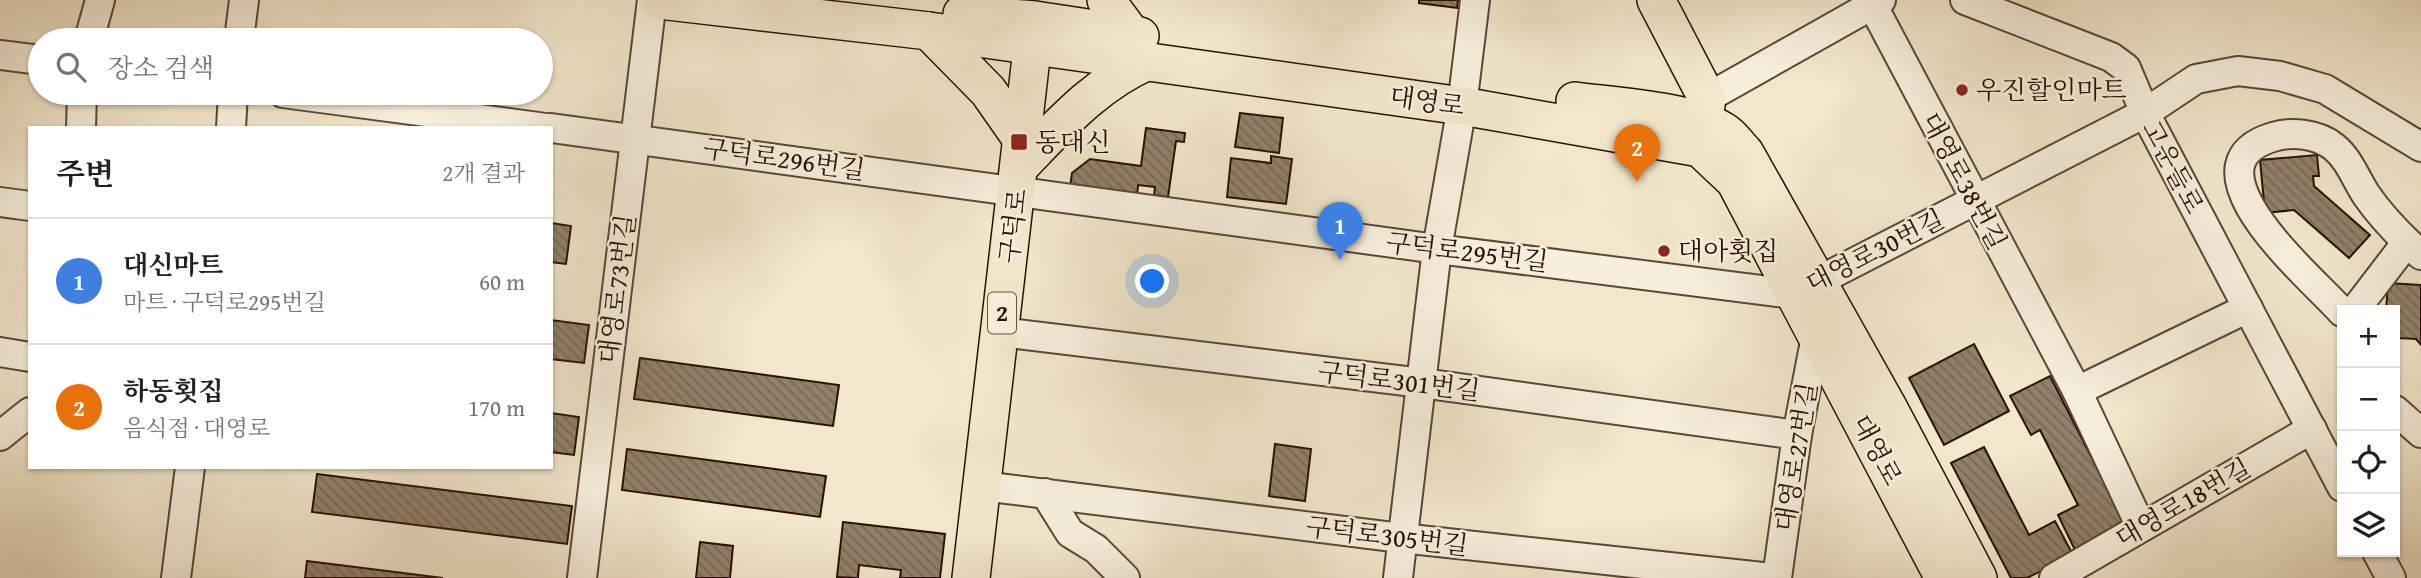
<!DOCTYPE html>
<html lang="ko">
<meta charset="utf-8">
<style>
:root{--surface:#fff;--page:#f2f2f2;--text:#202124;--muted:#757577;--line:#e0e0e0;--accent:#d93025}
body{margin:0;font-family:"Gentium Book Plus","Noto Serif KR",serif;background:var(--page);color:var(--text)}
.controls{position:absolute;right:21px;bottom:21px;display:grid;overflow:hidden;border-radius:0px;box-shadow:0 2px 5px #0004}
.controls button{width:63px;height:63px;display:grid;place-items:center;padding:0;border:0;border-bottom:2px solid var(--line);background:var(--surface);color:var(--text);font:35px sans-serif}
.you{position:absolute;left:1153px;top:282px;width:24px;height:24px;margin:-18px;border:5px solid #fff;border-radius:50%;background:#1a73e8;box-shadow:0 0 0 10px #1a73e833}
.badge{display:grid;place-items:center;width:46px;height:46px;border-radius:50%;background:var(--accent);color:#fff;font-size:23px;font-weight:700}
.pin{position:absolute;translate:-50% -58px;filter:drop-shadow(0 2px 4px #0008)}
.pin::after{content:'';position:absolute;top:37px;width:24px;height:21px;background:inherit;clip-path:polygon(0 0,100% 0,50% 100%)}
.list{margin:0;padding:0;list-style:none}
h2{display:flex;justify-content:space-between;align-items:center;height:91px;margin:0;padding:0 28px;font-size:30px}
h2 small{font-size:23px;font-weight:400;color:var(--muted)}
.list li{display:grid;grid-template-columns:46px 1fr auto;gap:21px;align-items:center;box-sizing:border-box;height:126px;padding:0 28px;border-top:2px solid var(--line)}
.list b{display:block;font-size:26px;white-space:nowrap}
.list p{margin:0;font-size:23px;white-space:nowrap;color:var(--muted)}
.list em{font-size:23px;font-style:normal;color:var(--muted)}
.icon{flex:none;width:38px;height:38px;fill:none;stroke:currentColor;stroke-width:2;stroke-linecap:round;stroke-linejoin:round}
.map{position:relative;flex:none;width:2421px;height:578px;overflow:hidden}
.search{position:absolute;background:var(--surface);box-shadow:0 2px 5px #0004;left:28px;top:28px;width:525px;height:77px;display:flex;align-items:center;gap:18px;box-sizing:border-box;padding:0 24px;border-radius:38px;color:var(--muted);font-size:26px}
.panel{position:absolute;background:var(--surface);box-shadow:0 2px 5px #0004;left:28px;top:126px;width:525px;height:343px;border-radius:0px}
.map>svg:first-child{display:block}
.building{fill:url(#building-back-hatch);stroke:#2a1005;stroke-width:2}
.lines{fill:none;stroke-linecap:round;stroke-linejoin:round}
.minor-casing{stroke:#5c4637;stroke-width:32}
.major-casing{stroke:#2a1005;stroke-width:40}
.minor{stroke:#f7efde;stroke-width:28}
.major{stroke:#f2e7cc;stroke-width:37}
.poi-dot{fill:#8f2418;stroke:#f7efde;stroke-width:2.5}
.labels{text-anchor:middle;stroke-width:5;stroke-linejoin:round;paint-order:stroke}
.shield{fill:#f7efde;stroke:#685346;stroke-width:2}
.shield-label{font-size:24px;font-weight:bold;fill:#2a1005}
.poi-label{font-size:26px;fill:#2a1005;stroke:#f7efde;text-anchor:start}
.street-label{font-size:26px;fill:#2a1005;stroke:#f7efde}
</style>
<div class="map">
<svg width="2421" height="578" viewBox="0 0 2421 578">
<defs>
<pattern id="building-back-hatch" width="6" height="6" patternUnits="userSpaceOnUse" patternTransform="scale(1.75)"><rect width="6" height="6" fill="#92806c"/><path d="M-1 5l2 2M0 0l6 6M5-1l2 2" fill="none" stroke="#776757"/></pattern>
</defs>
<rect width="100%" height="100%" fill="#f2e7cc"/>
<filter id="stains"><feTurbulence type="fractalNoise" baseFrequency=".00286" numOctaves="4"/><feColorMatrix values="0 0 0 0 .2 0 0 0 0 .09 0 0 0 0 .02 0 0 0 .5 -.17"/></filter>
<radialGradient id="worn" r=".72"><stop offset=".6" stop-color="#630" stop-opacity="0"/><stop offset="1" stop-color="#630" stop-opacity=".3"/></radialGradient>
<g class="building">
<path d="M1419 0H1458L1457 8 1419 3Z"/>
<path d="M1240 113 1283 118 1279 153 1235 147Z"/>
<path d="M1146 128 1185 133 1184 142 1176 141 1168 197 1154 195 1155 187 1138 185 1137 197 1070 188 1072 173 1090 159 1141 166Z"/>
<path d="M2317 155 2319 176H2313L2314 186 2370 235 2349 258 2294 210 2265 213 2260 160Z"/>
<path d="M1271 156 1292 159 1286 204 1227 197 1231 158 1271 163Z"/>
<path d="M551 223 571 226 566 264 551 262Z"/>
<path d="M2388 283 2421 285V345L2416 339 2398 338V348H2395V310H2386Z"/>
<path d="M551 320 589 325 584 363 551 359Z"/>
<path d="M1974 344 2009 411 1944 445 1909 378Z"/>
<path d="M640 358 839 385 833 426 634 399Z"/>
<path d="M2050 376 2126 525 2075 550 2058 515 2078 505 2040 430 2031 435 2010 396Z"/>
<path d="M551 413 579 417 574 455 551 452Z"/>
<path d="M1275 444 1311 449 1305 501 1269 496Z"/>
<path d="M1984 447 2029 535 2055 521 2073 555 2027 578H2011L1951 463Z"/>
<path d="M627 449 826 476 820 517 622 490Z"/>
<path d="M317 474 572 506 567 544 312 512Z"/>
<path d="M843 522 945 534 940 578H900L901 570 859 565 858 578 837 577Z"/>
<path d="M700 542 733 546 730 578H696Z"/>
<path d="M307 561 443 578H305Z"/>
</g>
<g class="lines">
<g class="minor-casing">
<g id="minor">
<path d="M1965 0 2111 57 2126 68 2145 113 2342 487"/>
<path d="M1873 6 2077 391 2141 527"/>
<path d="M89 40 100 0"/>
<path d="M239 40 244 0"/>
<path d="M0 55 40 60"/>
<path d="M283 93 546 128"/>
<path d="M1707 98 1881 0"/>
<path d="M81 128 82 93"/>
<path d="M231 128 233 93"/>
<path d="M551 128 1437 249 1793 294 2145 113 2196 79 2238 71 2280 76 2325 89 2421 147"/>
<path d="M0 202 30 206"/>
<path d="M2355 310 2407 242"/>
<path d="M2342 312C2313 279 2177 166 2273 137 2292 131 2318 134 2334 147 2350 160 2356 180 2367 196 2383 219 2400 236 2421 255"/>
<path d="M1000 332 1422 383 1797 435"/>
<path d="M0 352 30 357"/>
<path d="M2077 391 2248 308"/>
<path d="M2395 410 2421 433"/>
<path d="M0 436 30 412"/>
<path d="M982 486 1401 538 1772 578"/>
<path d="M1045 493 1070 533 1096 549 1125 578"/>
<path d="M2377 552 2391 578"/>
<path d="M176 578 190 467"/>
<path d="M582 578 652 0"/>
<path d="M1398 578 1437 249 1462 106 1475 0"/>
<path d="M1777 578 1797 435 1816 336"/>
<path d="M2054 578 2312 429"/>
</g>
</g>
<g class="major-casing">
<g id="major">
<path d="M659 0 929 31 1462 106 1700 148 1735 181 1944 578"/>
<path d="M1106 0 1132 35"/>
<path d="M1656 0 1707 98 1700 147"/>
<path d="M962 14 1035 20 1140 36"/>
<path d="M929 31 988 91 1023 141"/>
<path d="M1575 101C1612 106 1697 111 1726 133 1733 138 1739 147 1745 153L1889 409 1978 578"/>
<path d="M1019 167C1059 126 1095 84 1148 61"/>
<path d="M971 578 1035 23"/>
</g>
</g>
<use href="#minor" class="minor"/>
<use href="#major" class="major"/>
</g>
<g class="poi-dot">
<circle cx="1962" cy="90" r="7"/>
<rect x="1010" y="133" width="18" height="18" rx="3.5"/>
<circle cx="1664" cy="251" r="7"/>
</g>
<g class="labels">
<rect class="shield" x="988" y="292.5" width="28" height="41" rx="5"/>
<g class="shield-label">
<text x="1002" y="321">2</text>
</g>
<g class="poi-label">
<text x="1976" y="99">우진할인마트</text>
<text x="1035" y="151">동대신</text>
<text x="1678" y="260">대아횟집</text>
</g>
<g class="street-label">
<text transform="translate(1427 101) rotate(8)" y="9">대영로</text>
<text transform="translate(784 159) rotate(8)" y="9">구덕로296번길</text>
<text transform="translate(2173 167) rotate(62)" y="9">고운들로</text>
<text transform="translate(1964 181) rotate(62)" y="9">대영로38번길</text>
<text transform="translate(1013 226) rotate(-83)" y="9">구덕로</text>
<text transform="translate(1875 251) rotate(-27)" y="9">대영로30번길</text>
<text transform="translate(1467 252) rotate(7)" y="9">구덕로295번길</text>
<text transform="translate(617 289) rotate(-83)" y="9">대영로73번길</text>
<text transform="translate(1399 381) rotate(7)" y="9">구덕로301번길</text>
<text transform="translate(1877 450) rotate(62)" y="9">대영로</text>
<text transform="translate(1796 457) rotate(-81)" y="9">대영로27번길</text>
<text transform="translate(2183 503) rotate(-30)" y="9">대영로18번길</text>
<text transform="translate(1387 536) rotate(7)" y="9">구덕로305번길</text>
</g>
</g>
<rect width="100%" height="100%" filter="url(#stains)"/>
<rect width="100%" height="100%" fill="url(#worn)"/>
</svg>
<div class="controls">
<button>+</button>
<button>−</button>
<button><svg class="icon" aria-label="locate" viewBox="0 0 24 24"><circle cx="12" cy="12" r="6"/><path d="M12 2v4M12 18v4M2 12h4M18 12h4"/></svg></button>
<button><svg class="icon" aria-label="layers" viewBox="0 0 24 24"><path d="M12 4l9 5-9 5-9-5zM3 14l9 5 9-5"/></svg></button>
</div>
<div class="you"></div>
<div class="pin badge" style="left:1340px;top:260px;background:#3f7fe0">1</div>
<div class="pin badge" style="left:1637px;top:182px;background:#e8710a">2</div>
<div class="search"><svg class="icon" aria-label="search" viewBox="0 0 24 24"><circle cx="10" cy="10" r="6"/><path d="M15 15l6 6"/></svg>장소 검색</div>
<section class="panel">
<h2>주변<small>2개 결과</small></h2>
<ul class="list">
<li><span class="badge" style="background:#3f7fe0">1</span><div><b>대신마트</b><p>마트 · 구덕로295번길</p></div><em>60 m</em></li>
<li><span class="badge" style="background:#e8710a">2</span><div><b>하동횟집</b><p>음식점 · 대영로</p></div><em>170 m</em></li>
</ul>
</section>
</div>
